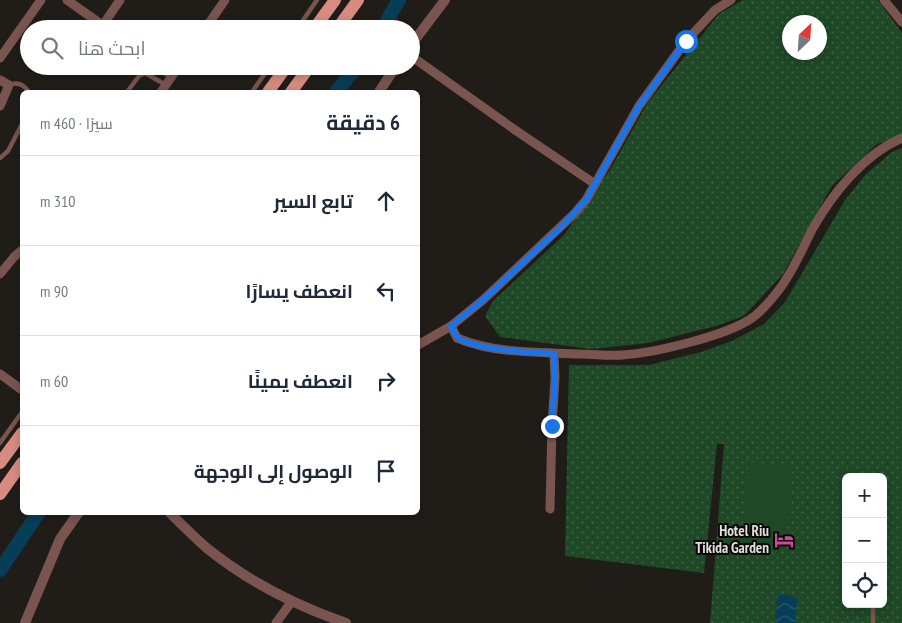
<!DOCTYPE html>
<html lang="ar">
<meta charset="utf-8">
<style>
:root{--surface:#fff;--page:#f2f2f3;--text:#1f2937;--muted:#747a83;--line:#e0e1e3}
body{margin:0;font-family:"PT Sans Narrow",Cairo,sans-serif;background:var(--page);color:var(--text);direction:rtl}
.controls{position:absolute;right:15px;bottom:15px;display:grid;overflow:hidden;border-radius:8px;box-shadow:0 2px 8px #0003}
.controls button{width:45px;height:45px;display:grid;place-items:center;padding:0;border:0;border-bottom:1px solid var(--line);background:var(--surface);color:var(--text);font:25px sans-serif}
.compass{position:absolute;left:782px;top:15px;width:45px;height:45px;border-radius:50%;background:var(--surface);box-shadow:0 2px 8px #0003;rotate:25deg}
.stop{position:absolute;width:15px;height:15px;margin:-11px;border:4px solid #1a73e8;border-radius:50%;background:#fff}
.stop.end{background:#1a73e8;border-color:#fff;box-shadow:0 1px 5px #0008}
.list{margin:0;padding:0;list-style:none}
h2{display:flex;justify-content:space-between;align-items:center;height:65px;margin:0;padding:0 20px;font-size:21px}
h2 small{font-size:16px;font-weight:400;color:var(--muted)}
.list li{display:grid;grid-template-columns:32px 1fr auto;gap:15px;align-items:center;box-sizing:border-box;height:90px;padding:0 20px;border-top:1px solid var(--line)}
.list b{display:block;font-size:19px;white-space:nowrap}
.list em{font-size:16px;font-style:normal;color:var(--muted)}
.icon{flex:none;width:28px;height:28px;fill:none;stroke:currentColor;stroke-width:2;stroke-linecap:round;stroke-linejoin:round}
.map{position:relative;flex:none;width:902px;height:623px;overflow:hidden;direction:ltr}
.search{position:absolute;background:var(--surface);box-shadow:0 2px 8px #0003;left:20px;top:20px;width:400px;height:55px;display:flex;align-items:center;gap:12px;box-sizing:border-box;padding:0 18px;border-radius:28px;color:var(--muted);font-size:19px}
.panel{position:absolute;background:var(--surface);box-shadow:0 2px 8px #0003;left:20px;top:90px;width:400px;height:425px;border-radius:8px;direction:rtl}
.map>svg:first-child{display:block}
.garden{fill:url(#garden-dots);fill-rule:evenodd}
.pitch{fill:#1e4826}
.water{fill:url(#water-waves)}
.lines{fill:none;stroke-linecap:round;stroke-linejoin:round}
.river{stroke:#073e57;stroke-width:14}
.service{stroke:#7a544f;stroke-width:4.5}
.minor{stroke:#7a544f;stroke-width:9}
.tertiary{stroke:#7a544f;stroke-width:10}
.primary{stroke:#d88b81;stroke-width:12}
.route{stroke:#1a73e8;stroke-width:6}
.labels{text-anchor:middle;stroke-width:4;stroke-linejoin:round;paint-order:stroke}
.poi-label{font-size:15px;font-weight:bold;fill:#e0dedb;stroke:#090706;text-anchor:end}
</style>
<div class="map">
<svg width="902" height="623" viewBox="0 0 902 623">
<defs>
<pattern id="garden-dots" width="8" height="8" patternUnits="userSpaceOnUse" patternTransform="scale(1.25)"><rect width="8" height="8" fill="#1e4826"/><path d="M2 2h.1M6 6h.1" fill="none" stroke="#3e6245" stroke-width="1.8" stroke-linecap="round"/></pattern>
<pattern id="water-waves" width="16" height="10" patternUnits="userSpaceOnUse" patternTransform="scale(1.25)"><rect width="16" height="10" fill="#073e57"/><path d="M0 5q4-4 8 0t8 0" fill="none" stroke="#2b596f"/></pattern>
</defs>
<rect width="100%" height="100%" fill="#201d19"/>
<g class="garden">
<path d="M743 0H878L902 33V136L877 144 832 186 783 274 744 316 716 326 648 343 591 349 500 337 485 316 493 301 564 235 611 168 648 102 719 14ZM790 22H820V52H790Z"/>
<path d="M902 148V623H710L724 444H717L704 573 565 556 569 365H649L701 352 732 341 764 324 785 302 845 200 866 174 892 152ZM846 477H883V604H846Z"/>
</g>
<g class="pitch">
<path d="M749 462 793 466 785 547 741 543Z"/>
<path d="M840 470 860 472V477H846V489H838Z"/>
</g>
<path class="water" d="M778 594 798 597 795 623H775Z"/>
<g class="lines">
<g class="river">
<path d="M382 29 399 0"/>
<path d="M336 92 357 66"/>
<path d="M0 570 39 512"/>
</g>
<g class="service">
<path d="M297 29 317 0"/>
<path d="M9 85C18 81 24 85 29 92"/>
<path d="M127 92 139 76 145 73 166 85"/>
<path d="M252 92 270 66"/>
<path d="M0 158 8 151 22 124"/>
<path d="M0 443 22 412"/>
<path d="M873 604V623"/>
</g>
<g class="minor">
<path d="M67 0 108 29"/>
<path d="M884 0 902 22"/>
<path d="M103 25 120 0"/>
<path d="M205 29 225 0"/>
<path d="M411 56 518 132 595 184"/>
<path d="M0 58 41 0"/>
<path d="M159 66 172 76"/>
<path d="M0 80 9 85 0 106"/>
<path d="M161 92 179 66"/>
<path d="M0 274 14 257 22 250"/>
<path d="M451 326 457 338C495 354 539 352 580 354 594 354 608 356 622 355 654 353 726 336 752 318 762 311 771 300 778 291 793 272 802 249 813 228 833 193 864 154 902 138"/>
<path d="M418 345 451 326 483 300 575 213 586 200 595 184 639 106 686 41 715 10 731 0"/>
<path d="M0 374 22 390"/>
<path d="M550 509 552 426 555 378 554 354"/>
<path d="M276 623 292 601"/>
</g>
<g class="tertiary">
<path d="M411 45 445 0"/>
<path d="M379 92 396 66"/>
<path d="M169 512C182 525 195 538 208 549 249 582 297 606 346 623"/>
<path d="M25 623 60 539 79 512"/>
</g>
<g class="primary">
<path d="M314 29 335 0"/>
<path d="M337 29 358 0"/>
<path d="M268 92 287 66"/>
<path d="M291 92 310 66"/>
<path d="M0 463 22 433"/>
<path d="M0 494 22 463"/>
</g>
</g>
<g class="lines">
<path class="route" d="M552 426 555 378 554 354C530 352 479 350 460 339 455 336 453 330 451 326L483 300 560 228 586 200 639 106 686 41"/>
</g>
<defs>
<g id="hotel-bare" transform="scale(1.5)"><path d="M-6-4.5h1.5V1H6V5H4.5V3h-9V5H-6ZM-4 0a1.8 1.8 0 1 1 3.6 0ZM.5 0V-2.5h3Q6-2.5 6 0Z" fill="#d1479c" stroke="#090706" stroke-width="2.5" paint-order="stroke"/></g>
</defs>
<g fill-rule="evenodd">
<use href="#hotel-bare" x="784" y="540"/>
</g>
<g class="labels">
<g class="poi-label">
<text x="769" y="536">Hotel Riu<tspan x="769" dy="17">Tikida Garden</tspan></text>
</g>
</g>
</svg>
<div class="controls">
<button>+</button>
<button>−</button>
<button><svg class="icon" aria-label="locate" viewBox="0 0 24 24"><circle cx="12" cy="12" r="6"/><path d="M12 2v4M12 18v4M2 12h4M18 12h4"/></svg></button>
</div>
<svg class="compass" viewBox="-18 -18 36 36"><path d="M0-13l5 13h-10z" fill="#e53935"/><path d="M0 13l5-13h-10z" fill="#747a83"/></svg>
<div class="stop" style="left:686px;top:41px"></div>
<div class="stop end" style="left:552px;top:426px"></div>
<div class="search"><svg class="icon" aria-label="search" viewBox="0 0 24 24"><circle cx="10" cy="10" r="6"/><path d="M15 15l6 6"/></svg>ابحث هنا</div>
<section class="panel">
<h2>6 دقيقة<small>سيرًا · 460 m</small></h2>
<ul class="list">
<li><svg class="icon" aria-label="ahead" viewBox="0 0 24 24"><path d="M12 20V5M6 11l6-6 6 6"/></svg><div><b>تابع السير</b></div><em>310 m</em></li>
<li><svg class="icon" aria-label="left" viewBox="0 0 24 24"><path d="M17 20v-9H6M10 6l-5 5 5 5"/></svg><div><b>انعطف يسارًا</b></div><em>90 m</em></li>
<li><svg class="icon" aria-label="right" viewBox="0 0 24 24"><path d="M7 20v-9h11M14 6l5 5-5 5"/></svg><div><b>انعطف يمينًا</b></div><em>60 m</em></li>
<li><svg class="icon" aria-label="arrive" viewBox="0 0 24 24"><path d="M6 21V4h12l-3 4 3 4H6"/></svg><div><b>الوصول إلى الوجهة</b></div></li>
</ul>
</section>
</div>
